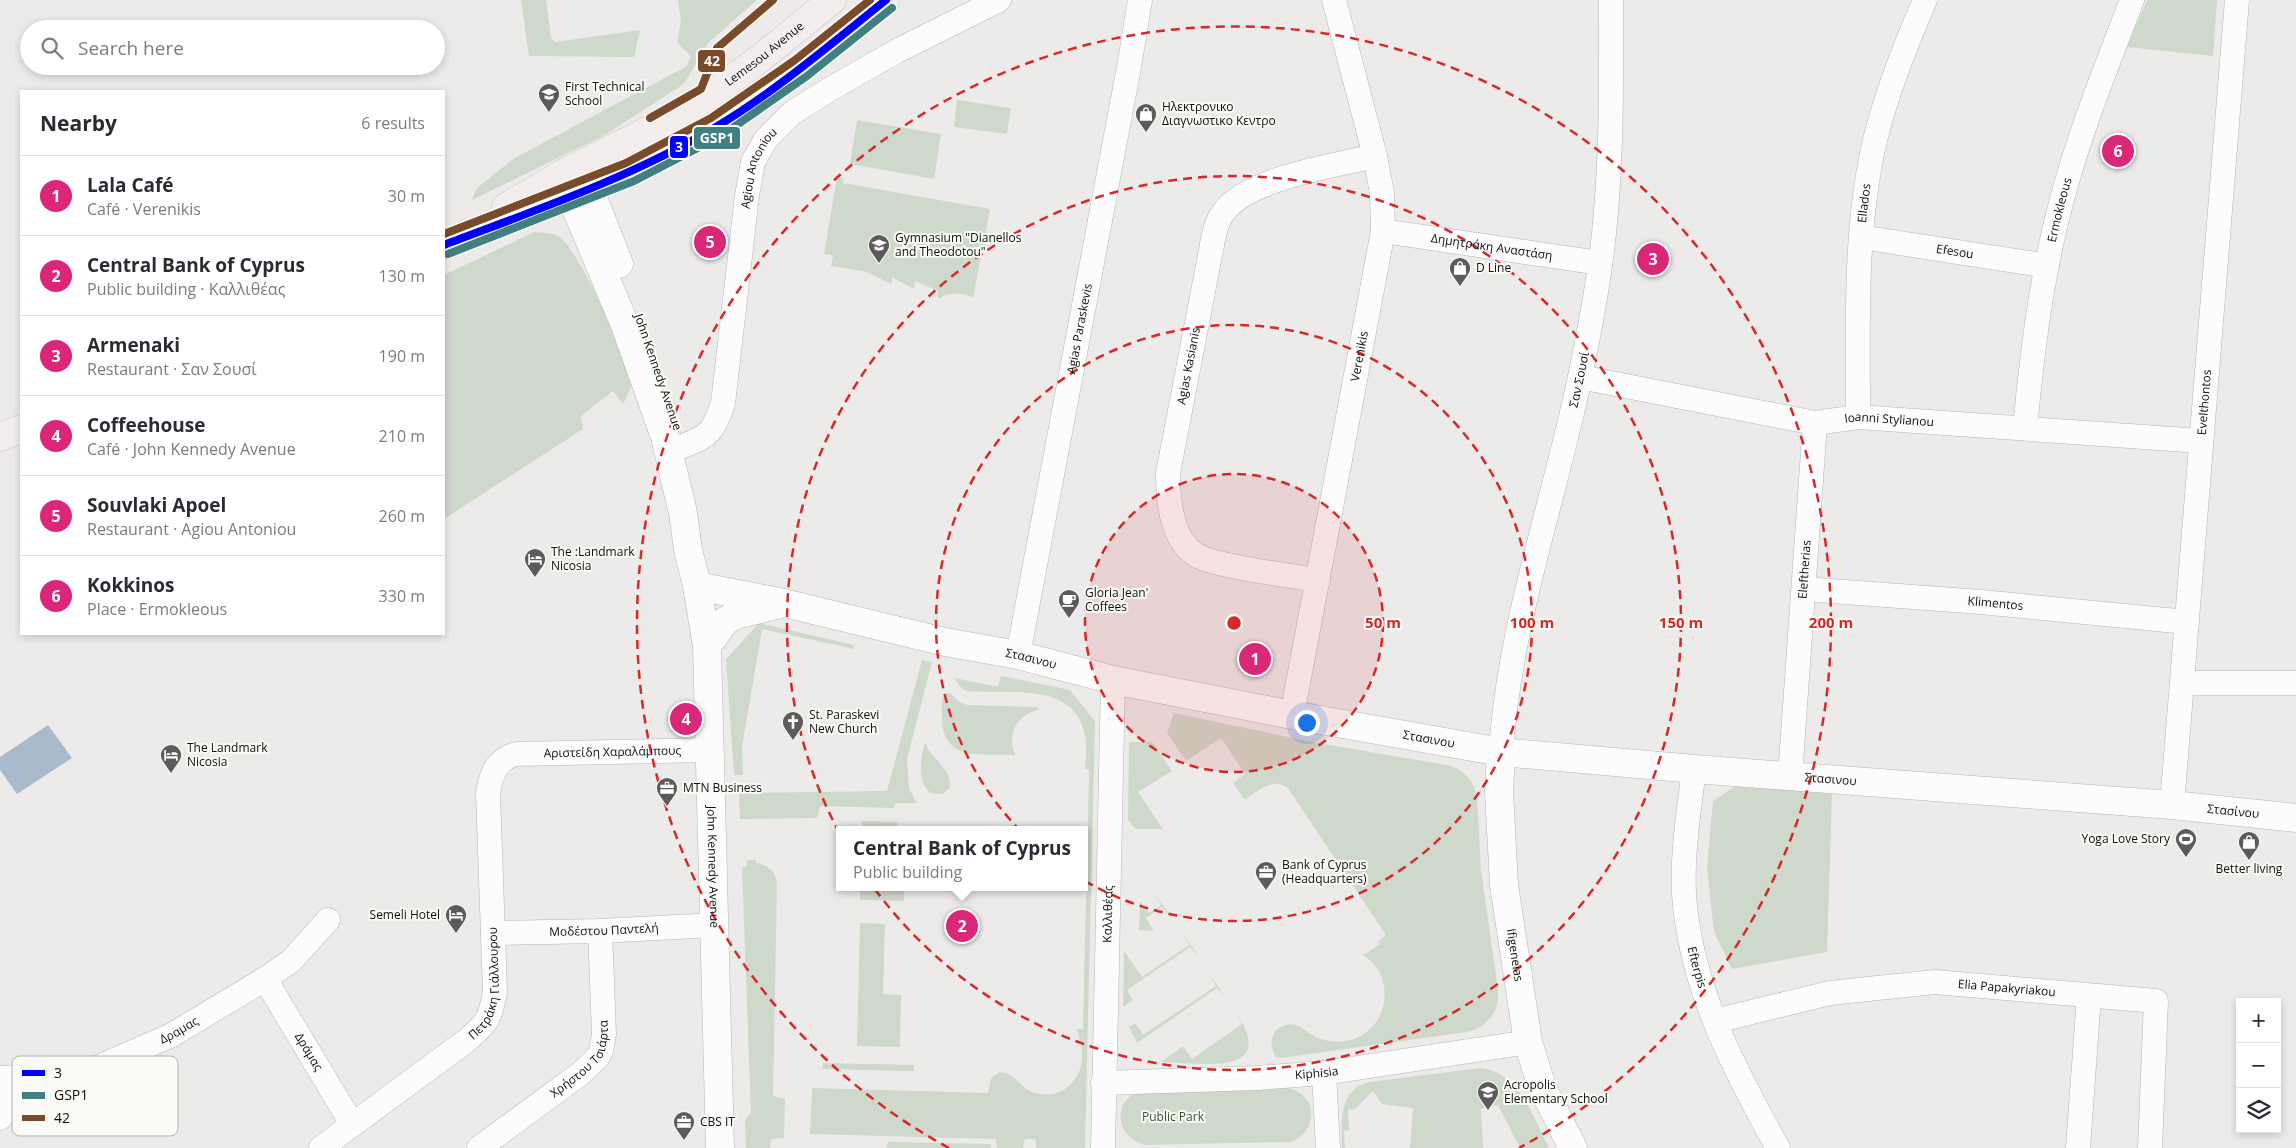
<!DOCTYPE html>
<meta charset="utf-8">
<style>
:root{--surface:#fff;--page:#f2f2f3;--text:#2b2b33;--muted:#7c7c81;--line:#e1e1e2;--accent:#db2777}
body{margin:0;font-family:"Open Sans",sans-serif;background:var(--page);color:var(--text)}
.controls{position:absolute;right:15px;bottom:15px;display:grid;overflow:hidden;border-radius:0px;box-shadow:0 2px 8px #0003}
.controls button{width:45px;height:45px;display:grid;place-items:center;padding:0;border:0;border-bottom:1px solid var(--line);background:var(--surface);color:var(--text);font:25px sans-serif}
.you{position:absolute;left:1306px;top:722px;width:18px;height:18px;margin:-12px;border:4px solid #fff;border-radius:50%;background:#1a73e8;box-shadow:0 0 0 8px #1a73e833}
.badge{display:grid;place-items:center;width:32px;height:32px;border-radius:50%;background:var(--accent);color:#fff;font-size:16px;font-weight:700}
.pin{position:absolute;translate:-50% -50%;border:2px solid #fff;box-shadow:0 1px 5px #0006}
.popup{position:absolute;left:836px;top:826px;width:252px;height:65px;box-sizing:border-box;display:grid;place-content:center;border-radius:0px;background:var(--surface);filter:drop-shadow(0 1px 4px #0005);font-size:16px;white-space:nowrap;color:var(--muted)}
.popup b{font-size:19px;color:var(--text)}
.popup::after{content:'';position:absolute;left:50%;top:100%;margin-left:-10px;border:10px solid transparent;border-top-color:var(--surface)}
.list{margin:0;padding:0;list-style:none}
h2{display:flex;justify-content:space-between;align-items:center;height:65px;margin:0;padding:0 20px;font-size:21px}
h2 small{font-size:16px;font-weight:400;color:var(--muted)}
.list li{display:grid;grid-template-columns:32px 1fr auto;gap:15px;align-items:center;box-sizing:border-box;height:80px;padding:0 20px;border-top:1px solid var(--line)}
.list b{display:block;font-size:19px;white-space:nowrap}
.list p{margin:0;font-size:16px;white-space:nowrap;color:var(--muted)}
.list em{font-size:16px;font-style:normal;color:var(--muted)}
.icon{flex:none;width:28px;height:28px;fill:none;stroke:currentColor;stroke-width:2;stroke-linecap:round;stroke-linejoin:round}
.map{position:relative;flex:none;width:2296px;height:1148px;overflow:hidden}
.search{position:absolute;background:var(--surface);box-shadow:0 2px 8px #0003;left:20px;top:20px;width:425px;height:55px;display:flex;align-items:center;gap:12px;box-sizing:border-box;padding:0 18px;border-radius:28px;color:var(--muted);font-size:19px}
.panel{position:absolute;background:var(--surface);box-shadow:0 2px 8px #0003;left:20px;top:90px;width:425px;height:545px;border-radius:0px}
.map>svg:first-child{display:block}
.green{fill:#ced9cb}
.water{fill:#a8bacb}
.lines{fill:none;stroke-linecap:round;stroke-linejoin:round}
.minor-casing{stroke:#b7b6b5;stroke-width:25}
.tertiary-casing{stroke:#b7b6b5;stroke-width:29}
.secondary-casing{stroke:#b7b6b5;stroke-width:29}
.primary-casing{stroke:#c8c8c7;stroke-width:29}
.minor{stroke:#fcfcfc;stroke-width:24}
.tertiary{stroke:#fcfcfc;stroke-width:28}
.secondary{stroke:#fcfcfc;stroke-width:28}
.primary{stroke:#f4edee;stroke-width:28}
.bus-1-casing{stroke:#fafaf6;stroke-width:11}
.bus-2-casing{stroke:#fafaf6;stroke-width:11}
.bus-3-casing{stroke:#fafaf6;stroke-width:11}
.bus-1{stroke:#0100ff;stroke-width:8}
.bus-2{stroke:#408080;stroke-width:8}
.bus-3{stroke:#7a4b2a;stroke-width:8}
.ring{fill:none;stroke:#d62828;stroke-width:2.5;stroke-dasharray:9 6}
.labels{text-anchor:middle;stroke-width:4;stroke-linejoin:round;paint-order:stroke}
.street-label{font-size:12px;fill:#0e0e0d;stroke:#fafaf6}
.poi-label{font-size:12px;fill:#0e0e0d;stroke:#fafaf6;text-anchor:start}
.park-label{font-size:12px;fill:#32542a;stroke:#fafaf6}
.key{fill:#fafaf6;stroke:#b3b3b0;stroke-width:1}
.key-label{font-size:14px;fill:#0e0e0d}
.centre{fill:#d62828;stroke:#fafaf6;stroke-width:2.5}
.ring-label{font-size:15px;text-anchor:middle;font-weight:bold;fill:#d62828;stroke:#fafaf6;stroke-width:4;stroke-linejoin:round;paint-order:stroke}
.line-badge{stroke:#fafaf6;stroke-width:2}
.badge-label{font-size:14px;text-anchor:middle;font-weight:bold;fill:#fff}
</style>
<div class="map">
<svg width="2296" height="1148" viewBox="0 0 2296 1148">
<rect width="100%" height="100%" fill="#ecebea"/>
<g class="green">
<path d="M521 0H546L551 38 555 42 640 30 634 57 529 56Z"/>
<path d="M678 0H757L708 43 684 84 603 136 472 200 477 188 513 159 687 66 691 56 677 42 681 22Z"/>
<path d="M2147 0H2217L2213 56 2127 47Z"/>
<path d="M957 100 1011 108 1007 134 954 127Z"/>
<path d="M857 120 941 134 934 179 850 164Z"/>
<path d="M837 177 843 178V183L990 209 973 298C961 292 950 292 938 299V291L915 281 914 289 892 277 891 284 867 272 831 266 833 255 824 254Z"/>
<path d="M534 232C543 233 552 232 560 237 578 250 631 360 631 383 631 389 626 399 623 404L613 391 581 416 583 429 444 519V275Z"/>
<path d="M759 623 854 645V649L762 629 742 747 743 775H734L726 659Z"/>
<path d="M922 660 932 662 907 759 909 789 917 803H895L894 808 820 806 817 818 740 819 739 793 887 791Z"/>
<path d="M1001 676 1070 690 1095 721 1085 1148H1036L1035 1139H1025L1023 1148H997L996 1139 810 1134 812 1088 988 1093 991 1078 1000 1072C1014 1074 1016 1081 1025 1088 1044 1101 1069 1094 1078 1074 1085 1061 1082 1042 1076 1029H1083L1089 770 1085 769C1086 758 1087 746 1085 735 1074 680 1007 695 966 691L960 687 955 678 998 687Z"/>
<path d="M946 693H950L958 701 967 705 1038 707V710C1016 715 1007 734 1015 755 983 753 943 763 942 719 942 711 940 699 946 693Z"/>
<path d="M1174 713 1312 742 1447 765C1464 769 1474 780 1477 798L1481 870 1498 990C1500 1011 1488 1027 1467 1032L1281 1058 1276 1057C1268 1045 1271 1030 1285 1025 1298 1021 1306 1032 1316 1037 1335 1046 1359 1042 1373 1026 1383 1015 1386 1001 1384 986 1382 973 1374 962 1363 955L1380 944 1378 941 1386 935 1288 788C1272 777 1258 791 1245 800L1233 783 1245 774 1221 738 1186 761 1167 733Z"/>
<path d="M925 742C932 761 952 768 950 787L943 794 931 793C916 783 921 757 925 742Z"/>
<path d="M1129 742H1152L1172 771 1138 792 1163 829H1136L1128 820Z"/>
<path d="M1737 785 1832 794 1827 952 1732 969 1714 932 1707 868 1713 801Z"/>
<path d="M862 821 897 822V830H862Z"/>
<path d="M747 860H756V863C767 864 775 872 777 882L773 1096 785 1099 784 1138 771 1139 770 1148H746L745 1120 751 1113 742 867H747Z"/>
<path d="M860 887H904V901L860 900Z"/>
<path d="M1153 892 1172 918 1162 907 1146 918 1154 931 1139 930 1140 901 1149 913 1161 905Z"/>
<path d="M860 923 885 924 883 994 901 995 900 1047 857 1046Z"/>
<path d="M1182 932 1200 959 1190 947 1127 990 1133 1000 1123 1007 1124 951 1142 977 1189 945Z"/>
<path d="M1209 973 1227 1000 1217 988 1137 1043 1129 1027 1135 1023 1143 1035 1216 986Z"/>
<path d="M1235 1011C1281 1078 1200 1063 1161 1062L1183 1046 1192 1059 1242 1024Z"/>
<path d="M823 1063 914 1065V1071L822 1069Z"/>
<path d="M1481 1068C1520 1073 1533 1117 1549 1148H1520L1498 1105 1481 1109 1483 1148H1410L1413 1108 1382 1104 1373 1091 1355 1109 1348 1110 1349 1130 1344 1131 1345 1148H1342C1342 1122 1337 1090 1369 1082Z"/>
<path d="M1289 1088C1319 1095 1318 1133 1290 1142L1144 1145C1119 1138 1111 1107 1135 1093Z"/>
<path d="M888 1142 990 1144 991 1148H886Z"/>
</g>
<path class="water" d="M48 725 72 758 17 794 0 770V757Z"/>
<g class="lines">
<g class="minor-casing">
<g id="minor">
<path id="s1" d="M1383 231 1600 263"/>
<path id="s2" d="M1861 237 2047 266"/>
<path id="s3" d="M1580 377 1815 423 1858 417 2201 441"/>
<path id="s4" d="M1858 417C1858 325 1854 230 1875 140 1887 91 1905 46 1925 0"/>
<path id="s5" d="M2025 428C2032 354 2041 279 2060 207 2078 136 2106 68 2132 0"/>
<path id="s6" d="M683 446C711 435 713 432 723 403L747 196 753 162 766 139 792 113 832 88 897 51 999 0"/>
<path id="s7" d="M1318 580C1293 576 1268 573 1242 568 1229 565 1215 563 1202 558 1171 545 1168 501 1168 473L1212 245C1214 234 1216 222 1223 213 1247 178 1334 166 1375 156"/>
<path id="s8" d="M1804 589 1981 602 2187 622"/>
<path id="s9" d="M1018 655 1129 67 1140 0"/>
<path d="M2182 683H2296"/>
<path id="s10" d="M1292 715 1383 231 1382 193 1375 156 1334 0"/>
<path id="s11" d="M1501 752C1509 624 1554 502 1580 377 1591 323 1602 266 1606 211 1612 141 1611 70 1611 0"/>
<path id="s12" d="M1694 769C1689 810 1682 853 1684 894 1690 986 1734 1069 1778 1148"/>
<path id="s13" d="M1790 777 1815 423"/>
<path id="s14" d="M2172 805 2237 0"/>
<path id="s15" d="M493 933 600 931 715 925"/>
<path id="s16" d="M265 979 352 1124"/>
<path id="s17" d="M1715 1021 1830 993 1935 982 2156 1001 2150 1148"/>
<path d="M1324 1073 1328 1148"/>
<path id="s18" d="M0 1078 56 1075 94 1069 172 1035 265 979 291 961 328 920"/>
<path id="s19" d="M1103 1083 1257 1078 1324 1073 1528 1042"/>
<path d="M0 1118 5 1079"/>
<path id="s20" d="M321 1148 466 1041C487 1023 490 1020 495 992L488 793C491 774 497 759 516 754L710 750"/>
<path id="s21" d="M479 1148 580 1074 598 1057 601 1051 604 1034 600 931"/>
<path id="s22" d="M1103 1148 1113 680"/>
<path d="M2078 1148 2089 996"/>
</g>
</g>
<g class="tertiary-casing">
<g id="tertiary">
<path id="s23" d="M697 586 784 603 945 642 1018 655 1113 680 1292 715 1501 752 1694 769 2172 805 2296 818"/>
<path id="s24" d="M1501 752 1499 792 1504 885 1528 1042 1542 1087 1573 1148"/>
</g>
</g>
<g class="secondary-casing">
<g id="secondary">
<path d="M581 167 619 264"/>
<path id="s25" d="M562 175 625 325 665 437 683 513 688 550 697 586 707 646 720 1148"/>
<path d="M707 646 725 621 736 615 784 603"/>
</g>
</g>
<g class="primary-casing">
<g id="primary">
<path id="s26" d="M506 207 562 174 663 123 709 96 757 61 832 0"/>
<path d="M444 245 590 189 630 172 716 127 801 68 886 0"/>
<path d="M0 437 21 429"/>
</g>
</g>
<use href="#minor" class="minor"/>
<use href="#tertiary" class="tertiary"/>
<use href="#secondary" class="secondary"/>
<use href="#primary" class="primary"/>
<g class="bus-1-casing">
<path id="bus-1" d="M444 245C536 210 630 178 716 127 776 91 831 44 886 0"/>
</g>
<g class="bus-2-casing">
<path id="bus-2" d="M448 254 634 181 721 136 807 76 892 8"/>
</g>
<g class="bus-3-casing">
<g id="bus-3">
<path d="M650 118 701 89 717 48 773 0"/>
<path d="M444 234 626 163 711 118 795 60 870 0"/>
</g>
</g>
<use href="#bus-1" class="bus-1"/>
<use href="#bus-2" class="bus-2"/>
<use href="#bus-3" class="bus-3"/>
</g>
<circle cx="1234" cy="623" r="149" fill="#d62828" fill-opacity=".12"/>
<g class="ring">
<circle cx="1234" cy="623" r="149"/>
<circle cx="1234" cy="623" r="298"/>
<circle cx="1234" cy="623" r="447"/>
<path d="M949 1148A597 597 0 1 1 1519 1148"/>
</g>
<defs>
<g id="school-pin" transform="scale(1.125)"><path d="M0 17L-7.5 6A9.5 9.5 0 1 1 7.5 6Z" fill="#5c5b5a" stroke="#fafaf6"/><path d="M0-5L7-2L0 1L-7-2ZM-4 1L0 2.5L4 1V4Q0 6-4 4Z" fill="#fff"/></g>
<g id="shop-pin" transform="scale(1.125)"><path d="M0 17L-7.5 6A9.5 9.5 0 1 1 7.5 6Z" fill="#5c5b5a" stroke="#fafaf6"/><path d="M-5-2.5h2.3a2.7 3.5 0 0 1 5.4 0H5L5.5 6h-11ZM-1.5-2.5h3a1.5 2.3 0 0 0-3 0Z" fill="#fff"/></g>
<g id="hotel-pin" transform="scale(1.125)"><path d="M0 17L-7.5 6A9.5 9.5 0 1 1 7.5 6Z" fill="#5c5b5a" stroke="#fafaf6"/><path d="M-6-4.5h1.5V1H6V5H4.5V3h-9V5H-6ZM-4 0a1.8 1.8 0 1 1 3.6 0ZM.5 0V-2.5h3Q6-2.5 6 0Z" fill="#fff"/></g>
<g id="cafe-pin" transform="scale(1.125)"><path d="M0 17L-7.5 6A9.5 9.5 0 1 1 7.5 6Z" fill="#5c5b5a" stroke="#fafaf6"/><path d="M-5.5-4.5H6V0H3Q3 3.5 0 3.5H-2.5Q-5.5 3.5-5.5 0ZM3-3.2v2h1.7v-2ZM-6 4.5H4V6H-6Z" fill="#fff"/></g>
<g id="church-pin" transform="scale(1.125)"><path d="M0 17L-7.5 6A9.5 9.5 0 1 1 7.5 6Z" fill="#5c5b5a" stroke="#fafaf6"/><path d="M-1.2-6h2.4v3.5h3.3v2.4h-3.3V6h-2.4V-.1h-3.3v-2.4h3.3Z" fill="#fff"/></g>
<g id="office-pin" transform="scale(1.125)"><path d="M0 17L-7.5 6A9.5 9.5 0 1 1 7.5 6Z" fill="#5c5b5a" stroke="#fafaf6"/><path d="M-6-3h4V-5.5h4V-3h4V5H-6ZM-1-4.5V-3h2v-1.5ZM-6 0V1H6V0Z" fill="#fff"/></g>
<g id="stadium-pin" transform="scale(1.125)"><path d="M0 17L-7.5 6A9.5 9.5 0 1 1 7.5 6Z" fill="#5c5b5a" stroke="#fafaf6"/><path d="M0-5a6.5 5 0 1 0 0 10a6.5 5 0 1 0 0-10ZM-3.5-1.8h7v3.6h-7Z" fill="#fff"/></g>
</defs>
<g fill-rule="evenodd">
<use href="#school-pin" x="549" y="94"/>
<use href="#shop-pin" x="1146" y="114"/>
<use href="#school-pin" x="879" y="245"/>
<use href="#shop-pin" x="1460" y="268"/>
<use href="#hotel-pin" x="535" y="559"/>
<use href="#cafe-pin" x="1069" y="600"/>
<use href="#church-pin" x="793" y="722"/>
<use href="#hotel-pin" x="171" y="755"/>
<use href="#office-pin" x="667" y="788"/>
<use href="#stadium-pin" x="2186" y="839"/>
<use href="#shop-pin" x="2249" y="842"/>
<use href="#office-pin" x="1266" y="872"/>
<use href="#hotel-pin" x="456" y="915"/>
<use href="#school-pin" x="1488" y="1092"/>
<use href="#office-pin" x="684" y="1122"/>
</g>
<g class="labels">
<g class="street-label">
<text dy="4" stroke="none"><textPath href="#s26" startOffset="301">Lemesou Avenue</textPath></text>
<text dy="4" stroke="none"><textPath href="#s6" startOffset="301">Agiou Antoniou</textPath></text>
<text dy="4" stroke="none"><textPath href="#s4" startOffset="214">Ellados</textPath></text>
<text dy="4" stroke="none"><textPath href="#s5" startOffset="221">Ermokleous</textPath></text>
<text dy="4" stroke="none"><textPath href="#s1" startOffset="110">Δημητράκη Αναστάση</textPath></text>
<text dy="4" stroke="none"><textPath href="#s2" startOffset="95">Efesou</textPath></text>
<text dy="4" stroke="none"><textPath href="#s9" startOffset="332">Agias Paraskevis</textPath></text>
<text dy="4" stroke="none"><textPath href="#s10" startOffset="365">Verenikis</textPath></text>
<text dy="4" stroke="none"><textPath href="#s7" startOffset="324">Agias Kasianis</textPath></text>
<text transform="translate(658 372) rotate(71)" y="4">John Kennedy Avenue</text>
<text dy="4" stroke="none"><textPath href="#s11" startOffset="381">Σαν Σουσί</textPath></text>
<text dy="4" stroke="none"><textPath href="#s14" startOffset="404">Evelthontos</textPath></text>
<text dy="4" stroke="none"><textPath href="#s3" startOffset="314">Ioanni Stylianou</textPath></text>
<text dy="4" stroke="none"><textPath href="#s13" startOffset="208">Eleftherias</textPath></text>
<text dy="4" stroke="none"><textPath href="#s8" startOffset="192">Klimentos</textPath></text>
<text dy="4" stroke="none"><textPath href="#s23" startOffset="342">Στασινου</textPath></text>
<text dy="4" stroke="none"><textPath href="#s23" startOffset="748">Στασινου</textPath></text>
<text dy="4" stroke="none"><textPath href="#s20" startOffset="586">Αριστείδη Χαραλάμπους</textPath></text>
<text dy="4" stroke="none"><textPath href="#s23" startOffset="1152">Στασινου</textPath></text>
<text dy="4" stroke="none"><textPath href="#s23" startOffset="1556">Στασίνου</textPath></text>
<text dy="4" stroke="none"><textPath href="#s25" startOffset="716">John Kennedy Avenue</textPath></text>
<text dy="4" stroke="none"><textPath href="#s22" startOffset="234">Καλλιθέας</textPath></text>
<text dy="4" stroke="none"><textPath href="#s15" startOffset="111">Μοδέστου Παντελή</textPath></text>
<text dy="4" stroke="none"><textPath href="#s24" startOffset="204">Ifigeneias</textPath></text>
<text dy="4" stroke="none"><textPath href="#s12" startOffset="200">Efterpis</textPath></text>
<text dy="4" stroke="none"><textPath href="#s20" startOffset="245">Πετράκη Γιάλλουρου</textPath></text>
<text dy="4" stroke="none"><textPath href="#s17" startOffset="296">Elia Papakyriakou</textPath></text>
<text dy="4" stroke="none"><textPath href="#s18" startOffset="188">Δραμας</textPath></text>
<text dy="4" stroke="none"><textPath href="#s16" startOffset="85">Δράμας</textPath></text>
<text dy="4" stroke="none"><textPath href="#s21" startOffset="139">Χρήστου Τσιάρτα</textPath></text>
<text dy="4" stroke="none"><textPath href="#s19" startOffset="214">Kiphisia</textPath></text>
</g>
<g class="poi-label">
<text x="565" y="91">First Technical<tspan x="565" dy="14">School</tspan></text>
<text x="1162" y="111">Ηλεκτρονικο<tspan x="1162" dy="14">Διαγνωστικο Κεντρο</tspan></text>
<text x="895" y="242">Gymnasium "Dianellos<tspan x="895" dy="14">and Theodotou"</tspan></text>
<text x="1476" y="272">D Line</text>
<text x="551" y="556">The :Landmark<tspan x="551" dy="14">Nicosia</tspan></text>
<text x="1085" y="597">Gloria Jean'<tspan x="1085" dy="14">Coffees</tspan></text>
<text x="809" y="719">St. Paraskevi<tspan x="809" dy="14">New Church</tspan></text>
<text x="187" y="752">The Landmark<tspan x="187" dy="14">Nicosia</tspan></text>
<text x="683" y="792">MTN Business</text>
<text x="2170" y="843" text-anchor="end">Yoga Love Story</text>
<text x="1282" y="869">Bank of Cyprus<tspan x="1282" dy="14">(Headquarters)</tspan></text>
<text x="2249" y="873" text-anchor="middle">Better living</text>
<text x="440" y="919" text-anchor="end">Semeli Hotel</text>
<text x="1504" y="1089">Acropolis<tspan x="1504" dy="14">Elementary School</tspan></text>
<text x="700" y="1126">CBS IT</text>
</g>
<g class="park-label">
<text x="1173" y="1121">Public Park</text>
</g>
</g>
<rect x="12" y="1056" width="166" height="80" rx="8" class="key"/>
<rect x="22" y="1070" width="23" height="6" fill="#0100ff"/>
<rect x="22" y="1092" width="23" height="7" fill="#408080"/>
<rect x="22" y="1115" width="23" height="6" fill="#7a4b2a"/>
<g class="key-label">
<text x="54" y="1078">3</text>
<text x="54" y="1100">GSP1</text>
<text x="54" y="1123">42</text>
</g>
<circle cx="1234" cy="623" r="8" class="centre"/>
<g class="ring-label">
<text x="1383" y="628">50 m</text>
<text x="1532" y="628">100 m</text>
<text x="1681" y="628">150 m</text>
<text x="1831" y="628">200 m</text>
</g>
<g class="line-badge">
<rect x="697" y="49" width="29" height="24" rx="5" fill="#7a4b2a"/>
<rect x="693" y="126" width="48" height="24" rx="5" fill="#408080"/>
<rect x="669" y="135" width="20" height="24" rx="5" fill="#0100ff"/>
</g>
<g class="badge-label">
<text x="712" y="66">42</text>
<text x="717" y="143">GSP1</text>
<text x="679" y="152">3</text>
</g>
</svg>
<div class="controls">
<button>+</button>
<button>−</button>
<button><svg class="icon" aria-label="layers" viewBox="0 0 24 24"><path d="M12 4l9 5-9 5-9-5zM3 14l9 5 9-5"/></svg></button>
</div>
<div class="you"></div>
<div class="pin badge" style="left:1255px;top:659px">1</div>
<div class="pin badge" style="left:962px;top:926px">2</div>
<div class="popup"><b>Central Bank of Cyprus</b>Public building</div>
<div class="pin badge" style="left:1653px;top:259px">3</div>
<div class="pin badge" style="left:686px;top:719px">4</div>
<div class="pin badge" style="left:710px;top:242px">5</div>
<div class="pin badge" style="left:2118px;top:151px">6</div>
<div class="search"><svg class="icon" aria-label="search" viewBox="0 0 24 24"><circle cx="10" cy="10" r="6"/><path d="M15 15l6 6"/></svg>Search here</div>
<section class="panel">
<h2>Nearby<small>6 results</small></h2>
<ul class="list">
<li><span class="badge">1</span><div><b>Lala Café</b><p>Café · Verenikis</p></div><em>30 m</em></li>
<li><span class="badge">2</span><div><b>Central Bank of Cyprus</b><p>Public building · Καλλιθέας</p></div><em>130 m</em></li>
<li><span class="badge">3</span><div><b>Armenaki</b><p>Restaurant · Σαν Σουσί</p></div><em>190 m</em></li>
<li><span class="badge">4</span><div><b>Coffeehouse</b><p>Café · John Kennedy Avenue</p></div><em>210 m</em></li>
<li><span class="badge">5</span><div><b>Souvlaki Apoel</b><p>Restaurant · Agiou Antoniou</p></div><em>260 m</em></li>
<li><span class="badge">6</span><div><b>Kokkinos</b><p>Place · Ermokleous</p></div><em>330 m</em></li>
</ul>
</section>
</div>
